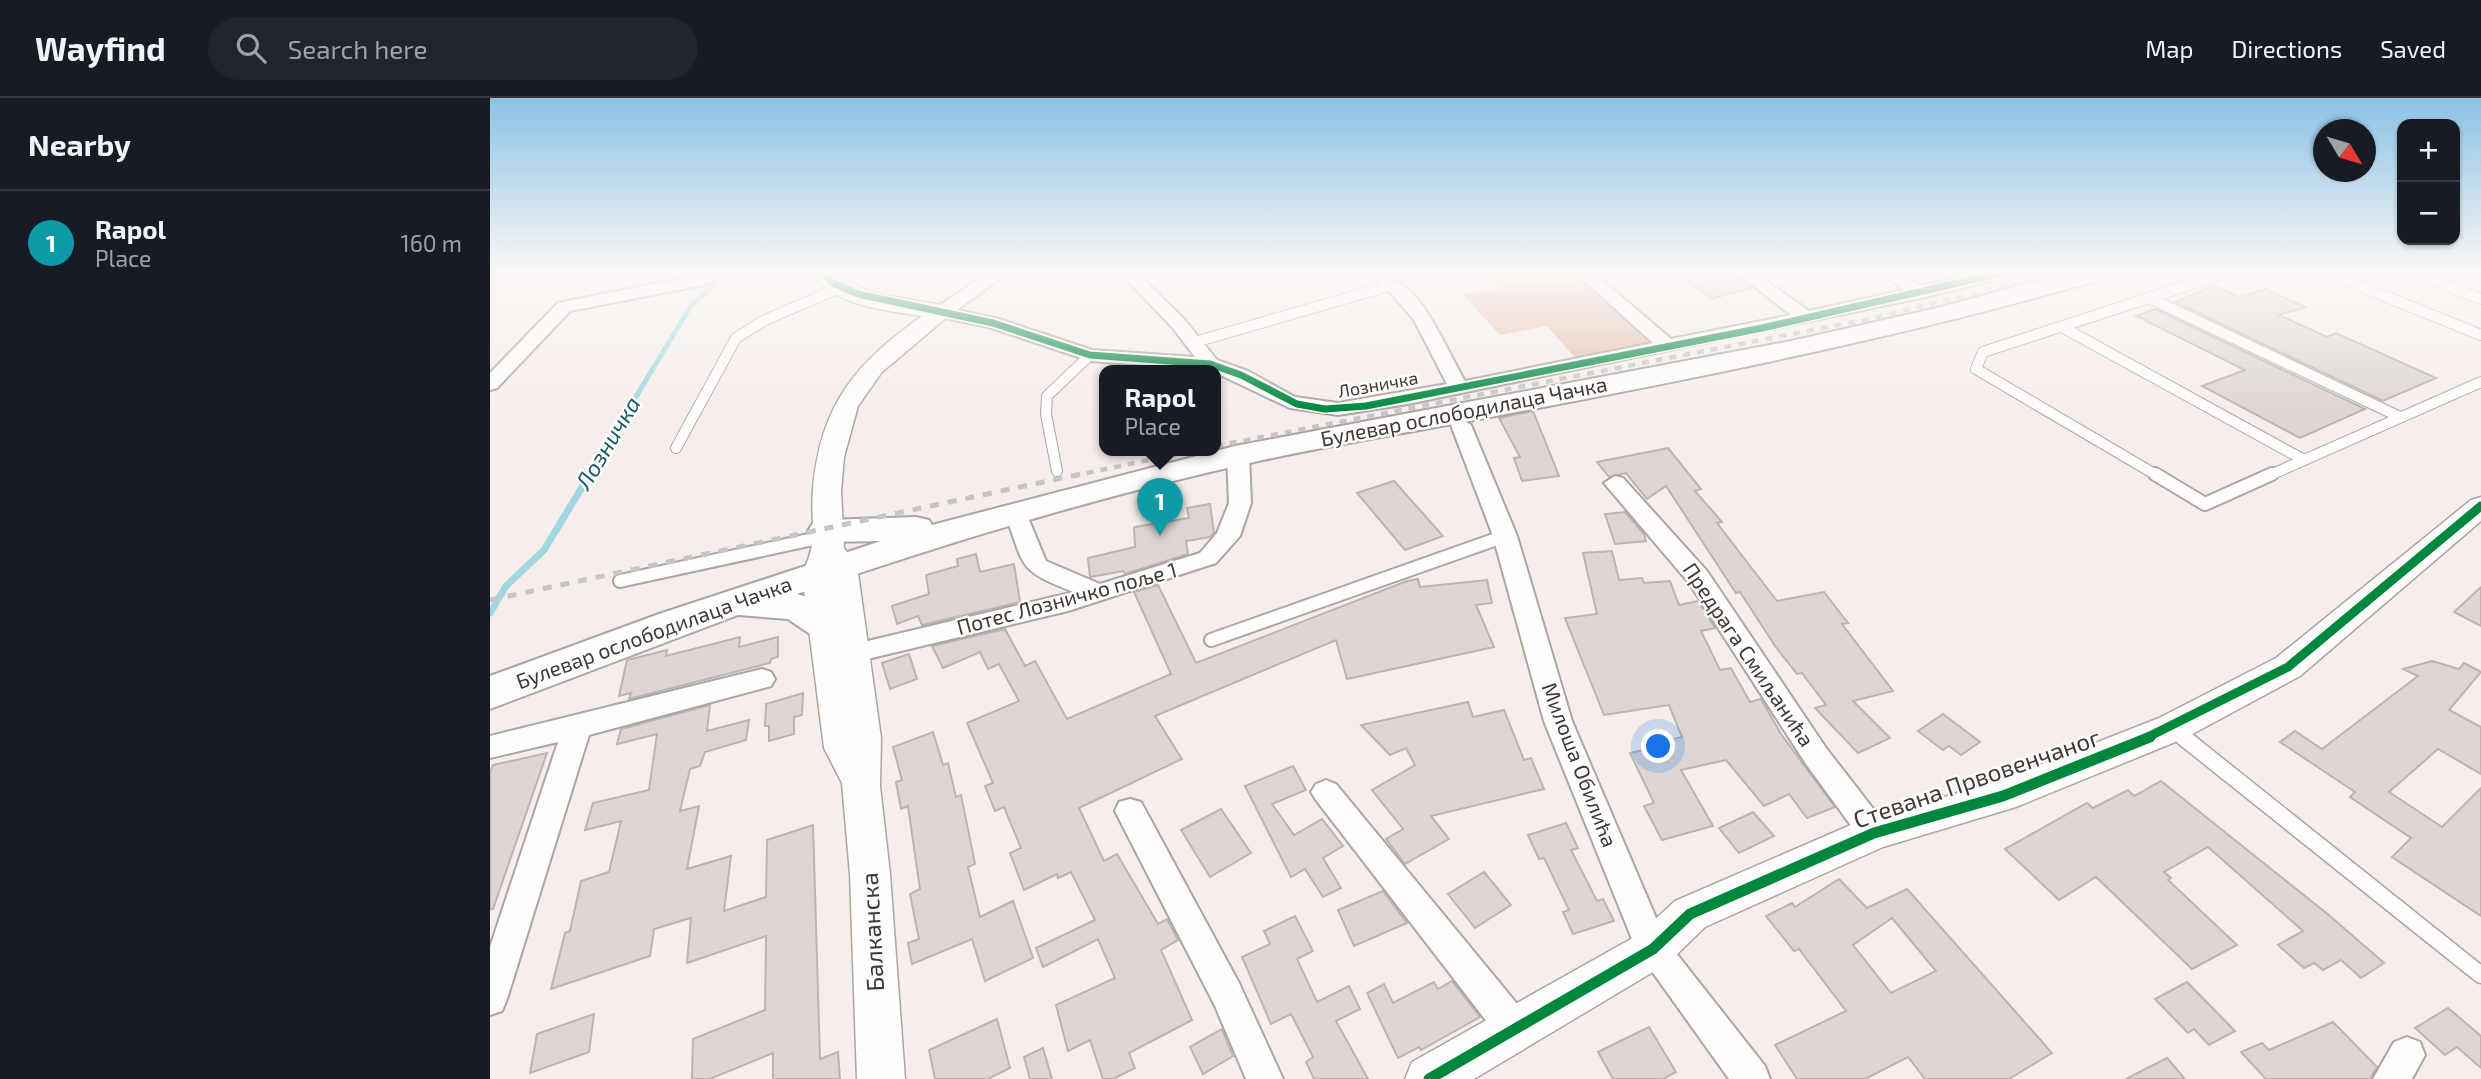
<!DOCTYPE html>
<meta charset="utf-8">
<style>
:root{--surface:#171b24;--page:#20242c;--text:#f1f3f6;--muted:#9ea1a6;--line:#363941;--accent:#ea580c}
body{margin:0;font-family:"Exo 2",sans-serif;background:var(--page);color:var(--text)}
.controls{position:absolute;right:21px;top:21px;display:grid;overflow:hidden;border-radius:14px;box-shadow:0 2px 5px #0004}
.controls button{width:63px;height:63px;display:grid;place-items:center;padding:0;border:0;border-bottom:2px solid var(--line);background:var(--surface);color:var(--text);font:35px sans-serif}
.compass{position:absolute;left:1823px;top:21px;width:63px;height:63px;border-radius:50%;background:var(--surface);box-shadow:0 2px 5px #0004;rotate:128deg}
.you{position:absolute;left:1169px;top:649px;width:24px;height:24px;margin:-18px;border:5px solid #fff;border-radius:50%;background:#1a73e8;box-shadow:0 0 0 10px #1a73e833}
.badge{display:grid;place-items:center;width:46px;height:46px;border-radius:50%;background:var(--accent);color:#fff;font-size:23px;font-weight:700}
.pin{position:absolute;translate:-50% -58px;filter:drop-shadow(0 2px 4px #0008)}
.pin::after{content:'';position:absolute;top:37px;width:24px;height:21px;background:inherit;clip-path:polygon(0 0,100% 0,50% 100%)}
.popup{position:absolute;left:609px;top:267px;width:122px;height:91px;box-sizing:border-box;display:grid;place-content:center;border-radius:14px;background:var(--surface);filter:drop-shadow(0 2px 5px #0005);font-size:23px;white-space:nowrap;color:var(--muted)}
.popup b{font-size:26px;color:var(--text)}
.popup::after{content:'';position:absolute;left:50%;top:100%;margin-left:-14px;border:14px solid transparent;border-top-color:var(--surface)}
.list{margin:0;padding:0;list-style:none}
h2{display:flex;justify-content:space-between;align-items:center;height:91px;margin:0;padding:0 28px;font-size:30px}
h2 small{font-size:23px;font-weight:400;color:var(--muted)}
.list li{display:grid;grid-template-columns:46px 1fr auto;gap:21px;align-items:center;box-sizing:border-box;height:105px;padding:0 28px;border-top:2px solid var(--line)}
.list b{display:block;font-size:26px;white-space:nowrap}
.list p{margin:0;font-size:23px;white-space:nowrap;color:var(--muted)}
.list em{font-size:23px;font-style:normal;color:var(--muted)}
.icon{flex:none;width:38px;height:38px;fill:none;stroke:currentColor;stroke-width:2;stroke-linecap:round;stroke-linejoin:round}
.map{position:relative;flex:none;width:1991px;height:981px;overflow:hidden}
header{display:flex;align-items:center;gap:42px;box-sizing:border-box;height:98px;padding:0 35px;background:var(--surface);border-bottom:2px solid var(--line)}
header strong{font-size:33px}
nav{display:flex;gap:38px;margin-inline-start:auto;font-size:24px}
.search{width:490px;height:63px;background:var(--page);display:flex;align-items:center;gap:18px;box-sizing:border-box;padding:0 24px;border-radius:38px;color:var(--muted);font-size:26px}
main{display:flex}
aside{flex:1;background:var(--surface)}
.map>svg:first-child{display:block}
.forest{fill:#e4c1af}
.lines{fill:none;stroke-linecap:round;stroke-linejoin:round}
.stream-far1{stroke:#a3d7e0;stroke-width:5}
.stream{stroke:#a3d7e0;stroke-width:7}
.building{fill:#ddd6d2;stroke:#bbb4b1;stroke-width:2;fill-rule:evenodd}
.service-far2-casing{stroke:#aca5a1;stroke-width:12}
.service-far1-casing{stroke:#aca5a1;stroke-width:16}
.service-casing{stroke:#aca5a1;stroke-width:19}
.minor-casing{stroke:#aca5a1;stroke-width:4}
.tertiary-casing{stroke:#aca5a1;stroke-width:3}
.primary-casing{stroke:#aca5a1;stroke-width:4}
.service-far2{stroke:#fefcfc;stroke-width:10}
.service-far1{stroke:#fefcfc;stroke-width:12}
.service{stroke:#fefcfc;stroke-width:16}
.minor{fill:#fefcfc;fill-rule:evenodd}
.tertiary{fill:#fefcfc;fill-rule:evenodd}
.primary{fill:#fefcfc;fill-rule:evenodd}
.rail-far1{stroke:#c6c4c4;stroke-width:4.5;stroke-dasharray:7 7;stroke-linecap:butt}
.rail{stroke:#c6c4c4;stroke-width:5;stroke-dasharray:9 9;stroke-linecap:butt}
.cycleway-far2-casing{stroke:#fdfdfd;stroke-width:10}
.cycleway-far1-casing{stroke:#fdfdfd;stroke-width:13}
.cycleway-casing{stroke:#fdfdfd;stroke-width:16}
.cycleway-far2{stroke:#00873e;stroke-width:7}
.cycleway-far1{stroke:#00873e;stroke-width:9}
.cycleway{stroke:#00873e;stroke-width:11}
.labels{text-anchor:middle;stroke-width:5;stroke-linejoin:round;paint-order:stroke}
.far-street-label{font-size:18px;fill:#403935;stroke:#fdfdfd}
.street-label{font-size:21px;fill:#403935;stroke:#fdfdfd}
.water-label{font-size:23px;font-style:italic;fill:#1a5b66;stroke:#fdfdfd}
.near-street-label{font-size:24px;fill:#403935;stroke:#fdfdfd}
</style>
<header>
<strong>Wayfind</strong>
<div class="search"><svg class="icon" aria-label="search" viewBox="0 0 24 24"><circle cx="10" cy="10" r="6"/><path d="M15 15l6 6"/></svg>Search here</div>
<nav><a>Map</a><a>Directions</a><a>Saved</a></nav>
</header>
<main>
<aside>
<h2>Nearby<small></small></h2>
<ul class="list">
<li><span class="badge" style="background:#0f9aa8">1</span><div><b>Rapol</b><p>Place</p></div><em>160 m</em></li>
</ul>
</aside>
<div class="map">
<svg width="1991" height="981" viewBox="0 0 1991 981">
<rect width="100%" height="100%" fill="#f6eeea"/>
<path class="forest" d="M1002 176H1083L1167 244 1086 261 1057 228 1010 237 972 196 1011 192Z"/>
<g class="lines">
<path class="stream-far1" d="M98 378 202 206 237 177"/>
<path class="stream" d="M0 515 16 488 54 452 100 376"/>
</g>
<g class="building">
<path d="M1218 176H1244L1262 190 1221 201 1195 180Z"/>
<path d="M1725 188 1749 199 1775 191 1815 209 1789 217 1837 239 1846 235 1946 280 1893 303 1685 204Z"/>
<path d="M1665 211 1875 311 1810 340 1712 288 1755 272 1646 218Z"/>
<path d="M1043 313 1069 378 1032 383 1024 360 1030 359 1009 320Z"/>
<path d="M1178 350 1211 391 1205 393 1232 424 1227 425 1287 503 1334 494 1358 525 1352 526 1403 593 1363 603 1400 640 1368 655 1325 610 1336 607 1312 575 1307 576 1285 548 1250 494 1246 495 1176 388 1157 401 1136 375 1119 379 1107 364Z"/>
<path d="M904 383 953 438 915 452 867 395Z"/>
<path d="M720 406 724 434 720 439 696 443 698 456 635 476 633 473 600 479 598 460 645 449 644 429 699 420 697 410Z"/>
<path d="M1135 414 1154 436 1156 443 1125 446 1115 416Z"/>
<path d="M1122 453 1129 482 1152 480 1154 485 1180 483 1189 507 1208 503 1225 530 1211 533 1230 572 1241 570 1260 604 1271 601 1291 636 1345 709 1317 720 1299 696 1274 708 1236 662 1191 672 1223 728 1172 742 1154 708 1164 705 1140 655 1158 651 1156 647 1192 639 1179 607 1114 617 1075 520 1107 516 1093 455Z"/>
<path d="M486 456 490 474 524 466 530 504 432 527 428 518 407 526 402 508 439 496 436 477 468 468 467 461Z"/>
<path d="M928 481 930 489 997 482 1002 505 986 507 1004 549 857 581 846 542 665 618 692 661 589 710 614 763 627 756 668 826 677 821 688 842 671 852 702 922 639 955 645 970 623 981H613L600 942 578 953 566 907 625 880 608 841 553 869 546 850 605 822 581 774 568 780 567 776 534 792 520 755 531 750 514 709 505 713 495 688 503 685 477 625 529 603 509 566 498 571 490 554 453 570 442 548 515 531 535 568 545 563 577 621 681 576 644 494 668 487 706 565 917 483Z"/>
<path d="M1991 489V528L1964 514Z"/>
<path d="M250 539 249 549 288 539V559L281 561 280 565 139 601 141 595 129 598 137 562 177 552 176 558Z"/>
<path d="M419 556 427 581 400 591 392 565Z"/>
<path d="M1942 563 1969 571 1974 565 1991 574 1959 612 1991 629V676L1948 651 1899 694 1952 729 1991 690V818L1902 759 1921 740 1860 699 1865 694 1790 644 1805 633 1832 651 1928 578 1913 571Z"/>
<path d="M313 595 312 617 304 619V636L279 643V628H275L276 606Z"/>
<path d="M978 604 983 619 1014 612 1034 662 1041 660 1054 691 941 718 959 741 915 766 896 741 913 731 882 692 925 667 916 650 900 657 871 627Z"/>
<path d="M220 607 217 633 259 622 256 642 215 654 210 668 200 671 190 713 209 708 197 771 241 758 234 813 276 799 277 742 323 727 330 961 348 954 350 981H283V955L220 981H202L203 941 275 912 276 838 197 865 201 820 164 831 160 858 61 891 75 835 80 833 91 783 119 774 131 723 95 732 103 705 159 692 167 636 127 646 131 631Z"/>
<path d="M1453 616 1490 644 1471 657 1459 648 1453 652 1428 633Z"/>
<path d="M443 634 453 667 458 665 466 699 471 697 485 766 478 769 490 819 523 803 543 860 495 883 482 841 422 866 418 845 429 841 420 796 430 791 418 708 411 711 406 684 412 682 403 649Z"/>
<path d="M57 655 3 811H0V675L3 667Z"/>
<path d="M803 668 816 692 782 706 804 737 832 721 853 748 833 760 851 790 833 799 815 771 801 779 755 688Z"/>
<path d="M1671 683 1840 818 1894 865 1871 880 1851 862 1833 872 1824 865 1814 870 1788 847 1813 833 1718 749 1674 774 1681 780 1678 782 1747 847 1702 871 1606 779 1569 802 1515 751 1597 705 1603 710 1638 692 1644 698Z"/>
<path d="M731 711 761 755 720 779 691 732Z"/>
<path d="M1263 714 1284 738 1249 755 1229 730Z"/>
<path d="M1076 725 1088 750 1081 752 1107 803 1113 801 1124 823 1083 836 1073 814 1079 812 1054 760 1049 761 1038 737Z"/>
<path d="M994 774 1021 807 985 830 958 796Z"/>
<path d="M1349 781 1377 810 1417 791 1562 955 1519 981H1435L1418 959 1375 981H1307L1285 947 1356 913 1309 851 1304 853 1276 818 1302 805 1305 809ZM1402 820 1446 873 1401 895 1363 847Z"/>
<path d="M893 793 917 825 864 848 848 812Z"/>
<path d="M805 818 823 853 807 861 827 904 859 888 870 911 846 923 878 981H824L816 964 823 959 801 916 781 926 752 859 780 846 774 833Z"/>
<path d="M962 883 990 919 931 952 929 949 908 960 877 895 894 886 903 905 944 884 948 891Z"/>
<path d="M1697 884 1745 933 1719 947 1704 931 1698 935 1665 901Z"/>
<path d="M1958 910 1991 938V970L1967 949 1955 957 1925 930Z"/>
<path d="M104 916 99 954 40 975 47 936Z"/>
<path d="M507 921 520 970 498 981H445L439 952Z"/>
<path d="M1843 924 1887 969 1880 981H1776L1751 954 1772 945 1779 952Z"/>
<path d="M1159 929 1186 974 1173 981H1123L1108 954Z"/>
<path d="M732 931 743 958 713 976 700 949Z"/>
<path d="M553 950 562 981H540L534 959Z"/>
<path d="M1677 960 1695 981H1636Z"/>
</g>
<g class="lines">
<g class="service-far2-casing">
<g id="service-far2">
<path d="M887 176 902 187"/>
<path d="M1840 176 1991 237"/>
<path d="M1926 176 1991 201"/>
<path d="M1659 200 1910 319"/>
<path d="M1572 229 1814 362"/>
<path d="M705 244 902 187"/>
<path d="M186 350 246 240 275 222 352 189"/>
<path d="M567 373 556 316 557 298 600 257"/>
<path d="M1668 378 1486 271 1493 254 1733 176"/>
<path d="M1778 378 1991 284"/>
</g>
</g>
<g class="service-far1-casing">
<g id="service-far1">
<path d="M1665 376 1715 406 1782 376"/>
<path d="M130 483 337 438"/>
<path d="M721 542 1015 438"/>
<path d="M1682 630 1695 640"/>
</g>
</g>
<g class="service-casing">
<path id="service" d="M1693 639 1991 877"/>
</g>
<g class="minor-casing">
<g id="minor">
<path d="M214 176H232L218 186 80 213 7 290 0 292V275L68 205Z"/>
<path d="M497 176H516L467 212 509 221 602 252 705 259 682 229 631 176H648L694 221 727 262 758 273 805 299 848 305 957 286 924 222 894 187 902 182C933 190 959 257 975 283L1163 245 1087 176H1105L1181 241 1301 217 1248 176H1266L1319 213 1414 192 1392 176H1411L1431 188 1486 176H1515L1513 180 1431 200 918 306 848 317 800 310 726 275V272L600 263 498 229 446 218 443 214 446 210Z"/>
<path d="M971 321 981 327 1027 438 1082 623 1175 841 1275 968 1280 981H1239L1146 851 1054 623 1003 438 961 327Z"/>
<path d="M748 351 759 357 761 405 750 438 726 465 578 513 365 564 356 562 352 555 356 548 365 546 584 494C527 472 535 470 515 415L518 410H534L556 463 610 486 710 455 727 435 739 405 737 357Z"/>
<path d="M1125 378 1133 380 1217 473 1336 650 1395 726 1399 735 1395 744 1384 748 1373 744 1316 666 1199 485 1114 385Z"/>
<path d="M272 571 281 574 285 581 281 588 99 637 17 901 12 913 0 917V849L68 644 0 660V638Z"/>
<path d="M836 682 846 686 1037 918 1042 930 1037 942 1024 947 1011 942 826 702 821 694 826 686Z"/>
<path d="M640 701 651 704 749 885 793 981H756L725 908 625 713 629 704Z"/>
<path d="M1917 939 1930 944 1935 957 1922 981H1883L1904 944Z"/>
</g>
</g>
<g class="tertiary-casing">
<g id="tertiary">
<path d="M323 176H346L381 195 452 207 463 214 392 274 368 308 354 359 351 393 354 450 367 468 391 640 390 688 400 776 415 981H367L360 776 352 685 334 650 312 476C330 438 320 431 323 392 330 307 365 266 432 218 396 212 346 209 323 176Z"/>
<path d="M1991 399V423L1810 578 1695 640 1526 709 1393 749 1215 829 1178 865 984 981H915L922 964 1148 837 1185 803 1370 723 1506 684 1669 620 1786 560 1981 402Z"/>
</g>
</g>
<g class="primary-casing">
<path id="primary" d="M1573 176H1613L1609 182C1413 239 1212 279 1011 317 932 332 852 345 773 362 615 396 460 444 307 496 328 502 345 508 357 528L351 538 337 542 323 538 298 521 248 517 0 611V578L169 516 391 443 336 444 323 441 318 433 323 425 336 422 426 419 439 422 442 427 745 348 1301 243 1447 210Z"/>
</g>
<use href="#service-far2" class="service-far2"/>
<use href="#service-far1" class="service-far1"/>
<use href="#service" class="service"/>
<use href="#minor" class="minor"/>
<use href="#tertiary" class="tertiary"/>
<use href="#primary" class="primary"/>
<g class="rail-far1">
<path d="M726 348 1374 222 1564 176"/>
<path d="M583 378 706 352"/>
</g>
<path class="rail" d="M0 502 591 376"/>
<g class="cycleway-far2-casing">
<path id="cycleway-far2" d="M334 176 343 185 368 196 503 225 600 257 720 266 751 277 807 306 835 311 876 308 1272 230 1507 176"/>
</g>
<g class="cycleway-far1-casing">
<path id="cycleway-far1" d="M1656 640 1798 569 1991 408"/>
</g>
<g class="cycleway-casing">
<path id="cycleway" d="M939 981 1163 851 1200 816 1384 735 1513 698 1660 639"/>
</g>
<use href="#cycleway-far2" class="cycleway-far2"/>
<use href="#cycleway-far1" class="cycleway-far1"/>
<use href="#cycleway" class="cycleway"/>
</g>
<linearGradient id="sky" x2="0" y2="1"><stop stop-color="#8cc2e5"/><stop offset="0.56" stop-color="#fbf7f6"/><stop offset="1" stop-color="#fbf7f6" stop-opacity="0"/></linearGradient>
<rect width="1991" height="313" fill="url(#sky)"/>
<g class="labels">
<g class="far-street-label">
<text transform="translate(888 287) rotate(-10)" y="6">Лозничка</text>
</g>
<g class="street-label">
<text transform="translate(974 314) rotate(-11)" y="7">Булевар ослободилаца Чачка</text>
<text transform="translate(577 501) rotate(-15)" y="7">Потес Лозничко поље 1</text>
<text transform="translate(164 535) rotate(-20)" y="7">Булевар ослободилаца Чачка</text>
<text transform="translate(1258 557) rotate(56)" y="7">Предрага Смиљанића</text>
<text transform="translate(1089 667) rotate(69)" y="7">Милоша Обилића</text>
</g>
<g class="water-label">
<text transform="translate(118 345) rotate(-59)" y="8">Лозничка</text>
</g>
<g class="near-street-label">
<text transform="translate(1487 681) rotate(-19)" y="8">Стевана Првовенчаног</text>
<text transform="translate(383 834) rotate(-93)" y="8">Балканска</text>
</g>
</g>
</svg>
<div class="controls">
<button>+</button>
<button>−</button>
</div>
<svg class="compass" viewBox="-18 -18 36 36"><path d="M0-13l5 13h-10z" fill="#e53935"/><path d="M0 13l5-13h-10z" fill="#9ea1a6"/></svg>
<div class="you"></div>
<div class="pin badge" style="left:670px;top:438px;background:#0f9aa8">1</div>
<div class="popup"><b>Rapol</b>Place</div>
</div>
</main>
